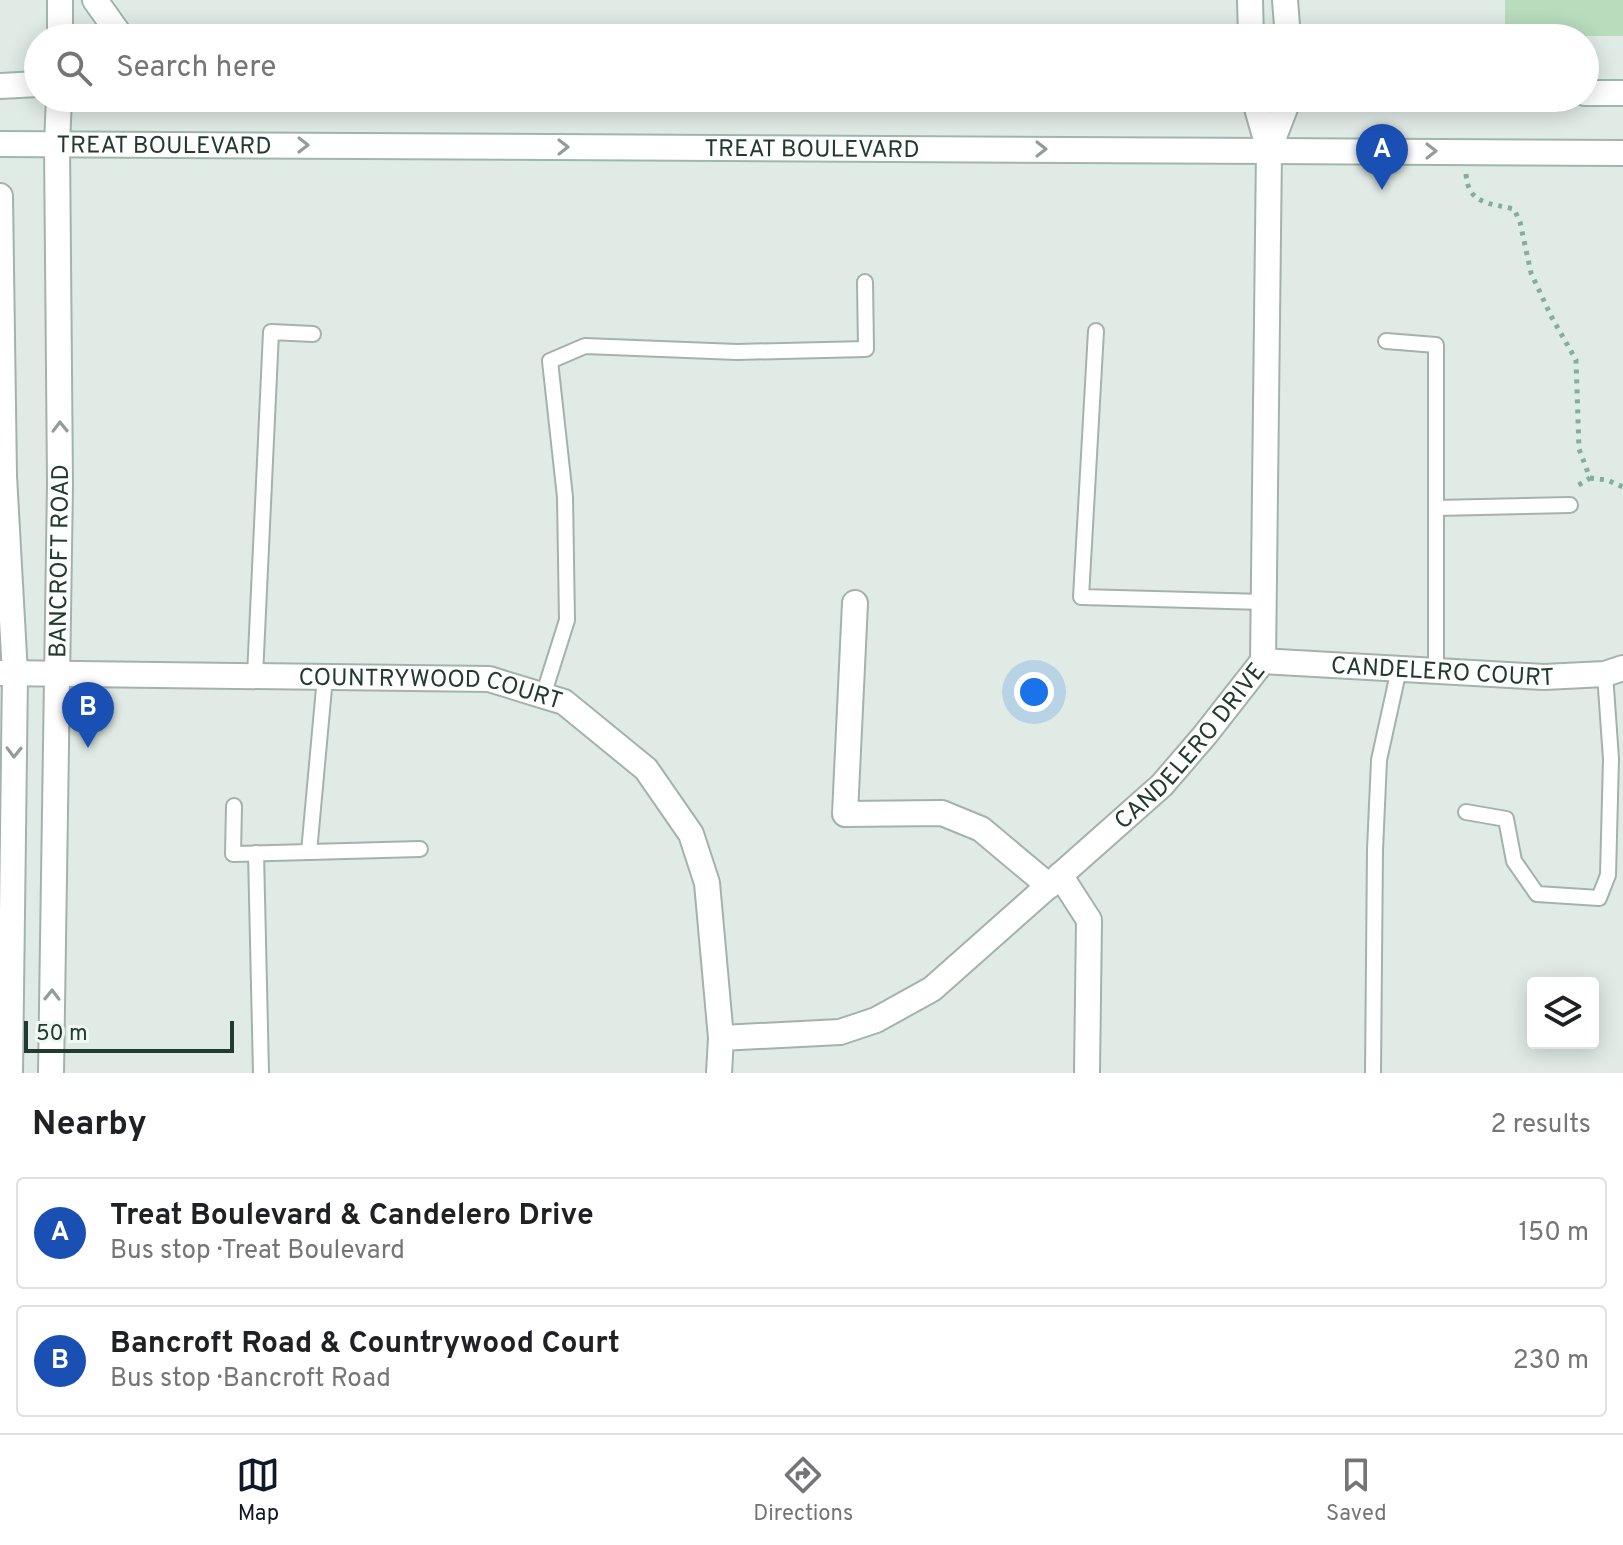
<!DOCTYPE html>
<meta charset="utf-8">
<style>
:root{--surface:#fff;--page:#f2f2f2;--text:#202124;--muted:#757577;--line:#e0e0e0;--accent:#111827}
body{margin:0;font-family:Overpass,sans-serif;background:var(--page);color:var(--text)}
.controls{position:absolute;right:24px;bottom:24px;display:grid;overflow:hidden;border-radius:8px;box-shadow:0 4px 20px #0003}
.controls button{width:72px;height:72px;display:grid;place-items:center;padding:0;border:0;border-bottom:2px solid var(--line);background:var(--surface);color:var(--text);font:40px sans-serif}
.scale{position:absolute;left:24px;bottom:20px;width:210px;box-sizing:border-box;padding-left:8px;border:4px solid #213b30;border-top:0;font-size:22px;line-height:28px;white-space:nowrap;color:#213b30;-webkit-text-stroke:6px #f0f8f3;paint-order:stroke}
.you{position:absolute;left:1034px;top:692px;width:28px;height:28px;margin:-20px;border:6px solid #fff;border-radius:50%;background:#1a73e8;box-shadow:0 0 0 12px #1a73e833}
.badge{display:grid;place-items:center;width:52px;height:52px;border-radius:50%;background:var(--accent);color:#fff;font-size:26px;font-weight:700}
.pin{position:absolute;translate:-50% -66px;filter:drop-shadow(0 2px 4px #0008)}
.pin::after{content:'';position:absolute;top:42px;width:28px;height:24px;background:inherit;clip-path:polygon(0 0,100% 0,50% 100%)}
.list{margin:0;padding:0;list-style:none}
h2{display:flex;justify-content:space-between;align-items:center;height:104px;margin:0;padding:0 32px;font-size:34px}
h2 small{font-size:26px;font-weight:400;color:var(--muted)}
.list li{display:grid;grid-template-columns:52px 1fr auto;gap:24px;align-items:center;box-sizing:border-box;height:112px;margin:0 16px 16px;padding:0 16px;border:2px solid var(--line);border-radius:8px}
.list b{display:block;font-size:30px;white-space:nowrap}
.list p{margin:0;font-size:26px;white-space:nowrap;color:var(--muted)}
.list em{font-size:26px;font-style:normal;color:var(--muted)}
.icon{flex:none;width:44px;height:44px;fill:none;stroke:currentColor;stroke-width:2;stroke-linecap:round;stroke-linejoin:round}
.map{position:relative;flex:none;width:1623px;height:1073px;overflow:hidden}
.search{position:absolute;background:var(--surface);box-shadow:0 4px 20px #0003;left:24px;right:24px;top:24px;height:88px;display:flex;align-items:center;gap:20px;box-sizing:border-box;padding:0 28px;border-radius:44px;color:var(--muted);font-size:30px}
.sheet{height:360px;background:var(--surface)}
nav{display:flex;justify-content:space-around;align-items:center;box-sizing:border-box;height:112px;border-top:2px solid var(--line);background:var(--surface);font-size:22px;color:var(--muted)}
nav a{display:grid;justify-items:center;gap:4px}
nav .on{color:var(--accent)}
.map>svg:first-child{display:block}
.green{fill:#b9dcbd}
.lines{fill:none;stroke-linecap:round;stroke-linejoin:round}
.service-casing{stroke:#a3b3ab;stroke-width:18}
.minor-casing{stroke:#a3b3ab;stroke-width:28}
.tertiary-casing{stroke:#a3b3ab;stroke-width:28}
.secondary-casing{stroke:#9fb7ab;stroke-width:28}
.path{stroke:#80af9a;stroke-width:5;stroke-dasharray:4 6;stroke-linecap:butt}
.service{stroke:#fff;stroke-width:14}
.minor{stroke:#fff;stroke-width:24}
.tertiary{stroke:#fff;stroke-width:24}
.secondary{stroke:#fff;stroke-width:24}
.oneway{stroke:#909d98}
.labels{text-anchor:middle;stroke-width:6;stroke-linejoin:round;paint-order:stroke}
.street-label{font-size:24px;fill:#213b30;stroke:#f0f8f3}
</style>
<div class="map">
<svg width="1623" height="1073" viewBox="0 0 1623 1073">
<rect width="100%" height="100%" fill="#e0ebe5"/>
<rect class="green" x="1505" y="0" width="118" height="36"/>
<g class="lines">
<g class="service-casing">
<g id="service">
<path d="M1096 331 1081 597 1264 602"/>
<path d="M1386 341 1436 345V671"/>
<path d="M1436 508 1570 505"/>
<path d="M255 676 271 332 313 334"/>
<path d="M543 696 567 620 565 497 550 361 585 346 737 352 866 349 865 282"/>
<path d="M234 806 233 854 420 849"/>
<path d="M1466 812 1506 819 1514 861 1537 894 1599 898 1608 875 1611 759 1605 674"/>
<path d="M309 852 325 677"/>
<path d="M256 853 261 1073"/>
<path d="M1373 1073 1375 850 1379 760 1399 669"/>
</g>
</g>
<g class="minor-casing">
<g id="minor">
<path d="M1250 0 1251 38"/>
<path d="M1285 0 1288 38"/>
<path d="M1269 150 1289 98"/>
<path d="M855 603 845 814 942 813 981 829 1049 886"/>
<path id="s1" d="M1263 661 1544 677 1605 674 1623 668"/>
<path id="s2" d="M0 673 489 679 564 702 646 769 691 834 707 883 721 1038 719 1073"/>
<path d="M1060 875 1089 920 1087 1073"/>
<path id="s3" d="M721 1038 840 1032 876 1020 932 989 1162 785 1205 735 1263 661 1269 150 1254 98"/>
</g>
</g>
<g class="tertiary-casing">
<g id="tertiary">
<path d="M0 196 4 476 15 674 10 1073"/>
<path id="s4" d="M51 1073 60 484 57 144"/>
</g>
</g>
<g class="secondary-casing">
<g id="secondary">
<path d="M60 0V38"/>
<path d="M95 0 122 38"/>
<path d="M0 86 38 84"/>
<path d="M1585 93H1623"/>
<path id="s5" d="M0 144 1623 153"/>
<path d="M57 144 59 98"/>
</g>
</g>
<g class="path">
<path d="M1466 174C1468 204 1489 203 1514 209L1520 222 1531 273 1551 316 1576 360 1579 449 1590 478 1577 486"/>
<path d="M1590 478 1607 480 1623 487"/>
</g>
<use href="#service" class="service"/>
<use href="#minor" class="minor"/>
<use href="#tertiary" class="tertiary"/>
<use href="#secondary" class="secondary"/>
</g>
<defs><path id="oneway-chevron" d="M-2-3.5L2.5 0L-2 3.5" fill="none" stroke-width="1.6" stroke-linecap="round" stroke-linejoin="round" transform="scale(2)"/></defs>
<g class="oneway">
<use href="#oneway-chevron" transform="translate(303 145)"/>
<use href="#oneway-chevron" transform="translate(563 147)"/>
<use href="#oneway-chevron" transform="translate(1041 149)"/>
<use href="#oneway-chevron" transform="translate(1431 151)"/>
<use href="#oneway-chevron" transform="translate(60 427) rotate(-91)"/>
<use href="#oneway-chevron" transform="translate(14 752) rotate(91)"/>
<use href="#oneway-chevron" transform="translate(52 995) rotate(-89)"/>
</g>
<g class="labels">
<g class="street-label">
<text dy="8" stroke="none"><textPath href="#s5" startOffset="164">TREAT BOULEVARD</textPath></text>
<text dy="8" stroke="none"><textPath href="#s5" startOffset="812">TREAT BOULEVARD</textPath></text>
<text dy="8" stroke="none"><textPath href="#s4" startOffset="512">BANCROFT ROAD</textPath></text>
<text dy="8" stroke="none"><textPath href="#s1" startOffset="180">CANDELERO COURT</textPath></text>
<text dy="8" stroke="none"><textPath href="#s2" startOffset="432">COUNTRYWOOD COURT</textPath></text>
<text dy="8" stroke="none"><textPath href="#s3" startOffset="576">CANDELERO DRIVE</textPath></text>
</g>
</g>
</svg>
<div class="controls">
<button><svg class="icon" aria-label="layers" viewBox="0 0 24 24"><path d="M12 4l9 5-9 5-9-5zM3 14l9 5 9-5"/></svg></button>
</div>
<div class="scale">50 m</div>
<div class="you"></div>
<div class="pin badge" style="left:1382px;top:190px;background:#1a4fb4">A</div>
<div class="pin badge" style="left:88px;top:748px;background:#1a4fb4">B</div>
<div class="search"><svg class="icon" aria-label="search" viewBox="0 0 24 24"><circle cx="10" cy="10" r="6"/><path d="M15 15l6 6"/></svg>Search here</div>
</div>
<section class="sheet">
<h2>Nearby<small>2 results</small></h2>
<ul class="list">
<li><span class="badge" style="background:#1a4fb4">A</span><div><b>Treat Boulevard &amp; Candelero Drive</b><p>Bus stop · Treat Boulevard</p></div><em>150 m</em></li>
<li><span class="badge" style="background:#1a4fb4">B</span><div><b>Bancroft Road &amp; Countrywood Court</b><p>Bus stop · Bancroft Road</p></div><em>230 m</em></li>
</ul>
</section>
<nav>
<a class="on"><svg class="icon" aria-label="map" viewBox="0 0 24 24"><path d="M3 6l6-2 6 2 6-2v14l-6 2-6-2-6 2zM9 4v14M15 6v14"/></svg>Map</a>
<a><svg class="icon" aria-label="directions" viewBox="0 0 24 24"><path d="M12 3l9 9-9 9-9-9zM9 14v-3h6M13 9l2 2-2 2"/></svg>Directions</a>
<a><svg class="icon" aria-label="saved" viewBox="0 0 24 24"><path d="M7 4h10v16l-5-4-5 4z"/></svg>Saved</a>
</nav>
